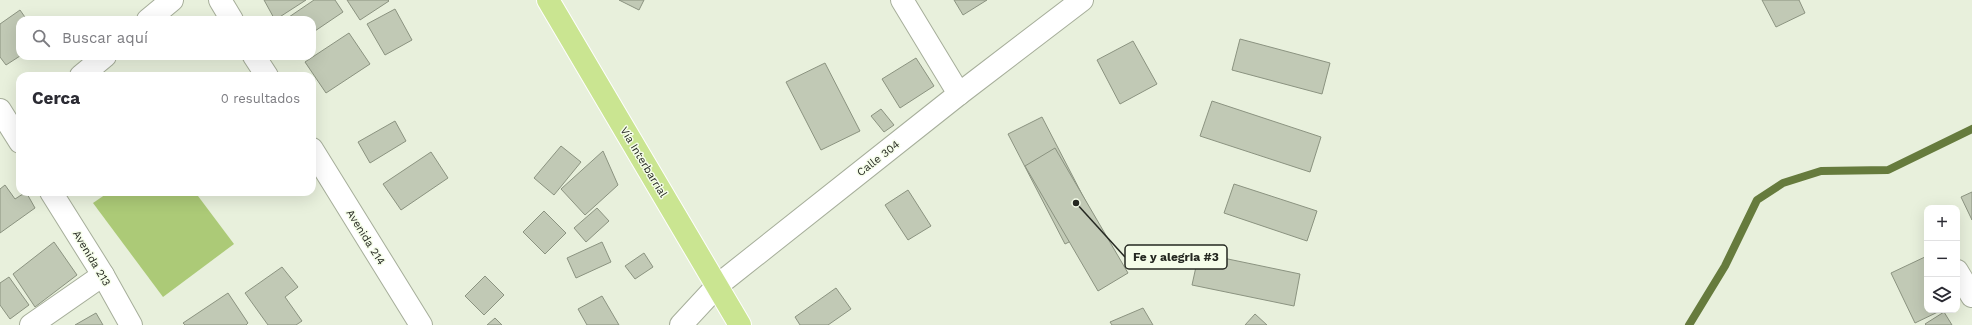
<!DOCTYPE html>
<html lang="es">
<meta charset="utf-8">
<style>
:root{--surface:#fff;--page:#f7f7f7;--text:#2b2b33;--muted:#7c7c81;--line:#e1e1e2}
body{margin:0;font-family:"Work Sans",sans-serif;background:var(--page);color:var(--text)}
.controls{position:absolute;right:12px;bottom:12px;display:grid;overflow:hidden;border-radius:8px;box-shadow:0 4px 16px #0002}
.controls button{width:36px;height:36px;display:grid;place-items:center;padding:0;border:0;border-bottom:1px solid var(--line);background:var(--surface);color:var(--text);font:20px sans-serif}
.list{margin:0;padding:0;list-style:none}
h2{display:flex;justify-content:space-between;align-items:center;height:52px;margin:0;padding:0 16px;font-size:17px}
h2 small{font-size:13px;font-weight:400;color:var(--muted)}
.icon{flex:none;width:22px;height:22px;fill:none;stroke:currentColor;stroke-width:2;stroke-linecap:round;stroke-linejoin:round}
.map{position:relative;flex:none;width:1972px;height:325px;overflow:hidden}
.search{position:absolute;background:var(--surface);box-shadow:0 4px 16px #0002;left:16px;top:16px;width:300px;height:44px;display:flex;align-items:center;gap:10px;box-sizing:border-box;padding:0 14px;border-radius:12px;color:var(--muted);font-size:15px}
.panel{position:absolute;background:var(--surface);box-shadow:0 4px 16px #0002;left:16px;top:72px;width:300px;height:124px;border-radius:12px}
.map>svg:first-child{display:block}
.green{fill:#acca77}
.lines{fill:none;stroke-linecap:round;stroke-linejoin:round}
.stream{stroke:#667b3d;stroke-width:8}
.building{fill:#c1c9b5;stroke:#8b9380}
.minor-casing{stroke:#a6ae9a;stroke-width:24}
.major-casing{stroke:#fff;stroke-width:24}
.minor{stroke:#fff;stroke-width:22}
.major{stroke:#cae591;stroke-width:22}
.labels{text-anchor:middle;stroke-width:3;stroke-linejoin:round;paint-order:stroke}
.street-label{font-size:11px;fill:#252821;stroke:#f5fde9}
.leader{fill:none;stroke:#252821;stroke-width:1.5}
.callout-dot{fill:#252821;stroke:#f5fde9;stroke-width:1.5}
.callout{fill:#f5fde9;stroke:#252821;stroke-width:1.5}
.callout-label{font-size:12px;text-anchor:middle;font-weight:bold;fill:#252821}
</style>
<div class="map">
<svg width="1972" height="325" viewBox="0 0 1972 325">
<rect width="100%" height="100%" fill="#e8f0dc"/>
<path class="green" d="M109 192H195L234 244 163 297 93 203Z"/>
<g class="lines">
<path class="stream" d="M1689 325 1725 266 1757 200 1783 183 1821 171 1888 170 1972 129"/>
</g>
<g class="building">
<path d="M264 0H306L275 20Z"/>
<path d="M314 0H335L343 12 312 33V20H291L289 17Z"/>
<path d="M347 0H388L389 1 360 20Z"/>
<path d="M619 0H644L639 10Z"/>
<path d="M954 0H987L963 15Z"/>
<path d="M1762 0H1799L1805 13 1776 27Z"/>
<path d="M395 9 412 40 385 55 367 24Z"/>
<path d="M20 10 27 20H20V56L6 65 0 57V24Z"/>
<path d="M349 33 370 64 326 93 305 62Z"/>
<path d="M1240 39 1330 63 1322 94 1232 70Z"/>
<path d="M1133 41 1157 84 1120 104 1097 60Z"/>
<path d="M916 58 934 86 900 108 882 79Z"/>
<path d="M825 63 860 131 821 150 786 82Z"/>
<path d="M1212 101 1321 137 1310 172 1200 136Z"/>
<path d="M881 109 894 125 884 132 871 116Z"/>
<path d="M1042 117 1099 227 1065 244 1008 134Z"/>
<path d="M395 121 406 141 370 163 358 142Z"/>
<path d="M561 146 581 162 554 195 534 178Z"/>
<path d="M1055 148 1128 273 1098 291 1025 166Z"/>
<path d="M603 151 618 185 585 215 561 189Z"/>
<path d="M431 152 448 178 401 210 383 184Z"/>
<path d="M1234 184 1317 211 1307 241 1224 213Z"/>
<path d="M5 185 15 199 26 192 35 208 0 233V189Z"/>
<path d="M908 190 931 226 908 240 885 205Z"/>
<path d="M1972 192V220L1961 197Z"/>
<path d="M597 208 609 221 586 242 574 228Z"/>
<path d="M544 211 566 233 545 254 523 232Z"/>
<path d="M54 242 77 275 35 307 13 274Z"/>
<path d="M602 242 611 262 576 278 567 258Z"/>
<path d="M644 253 653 267 635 279 625 266Z"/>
<path d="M1199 253 1300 274 1294 306 1192 285Z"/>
<path d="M1927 256V310H1942L1915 323 1891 273Z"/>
<path d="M282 267 298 287 285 297 302 321 296 325H268L245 293Z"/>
<path d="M485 276 504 295 484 315 465 296Z"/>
<path d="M9 277 29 305 10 319 0 305V283Z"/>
<path d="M836 288 851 309 828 325H800L795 317Z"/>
<path d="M228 293 248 323 246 325H185L183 323Z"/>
<path d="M602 296 619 325H587L578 309Z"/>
<path d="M1143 308 1153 325H1112L1110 322Z"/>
<path d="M1944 312 1952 325H1926L1925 324Z"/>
<path d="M96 313 103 325H75Z"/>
<path d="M1255 314 1267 325H1245Z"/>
<path d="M495 318 502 325H487Z"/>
</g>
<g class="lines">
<g class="minor-casing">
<g id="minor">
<path d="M220 0 232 20"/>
<path d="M902 0 959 94"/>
<path d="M148 20 172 0"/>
<path d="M254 56 267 76"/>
<path d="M81 76 105 56"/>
<path d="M0 110 20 142"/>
<path d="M312 149 421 325"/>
<path d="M51 192 103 275 131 325"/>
<path d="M1957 271 1972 296"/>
<path d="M31 325 103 275"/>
<path d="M681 325 718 285 959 94 1082 0"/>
</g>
</g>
<g class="major-casing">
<path id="major" d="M548 0 740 325"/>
</g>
<use href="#minor" class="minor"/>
<use href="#major" class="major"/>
</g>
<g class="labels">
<g class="street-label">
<text transform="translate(878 158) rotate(-38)" y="4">Calle 304</text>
<text transform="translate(644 162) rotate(59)" y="4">Vía Interbarrial</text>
<text transform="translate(366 237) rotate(58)" y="4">Avenida 214</text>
<text transform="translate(92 258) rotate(59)" y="4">Avenida 213</text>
</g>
</g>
<path class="leader" d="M1076 203L1125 257"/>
<circle class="callout-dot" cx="1076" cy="203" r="4"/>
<rect class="callout" x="1125" y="245" width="102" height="24" rx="4"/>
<g class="callout-label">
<text x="1176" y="261">Fe y alegria #3</text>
</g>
</svg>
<div class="controls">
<button>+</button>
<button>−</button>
<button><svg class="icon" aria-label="layers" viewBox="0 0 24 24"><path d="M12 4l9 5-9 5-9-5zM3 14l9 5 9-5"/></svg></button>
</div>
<div class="search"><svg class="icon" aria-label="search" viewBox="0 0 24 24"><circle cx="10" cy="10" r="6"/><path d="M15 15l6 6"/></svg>Buscar aquí</div>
<section class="panel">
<h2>Cerca<small>0 resultados</small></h2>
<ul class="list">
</ul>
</section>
</div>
